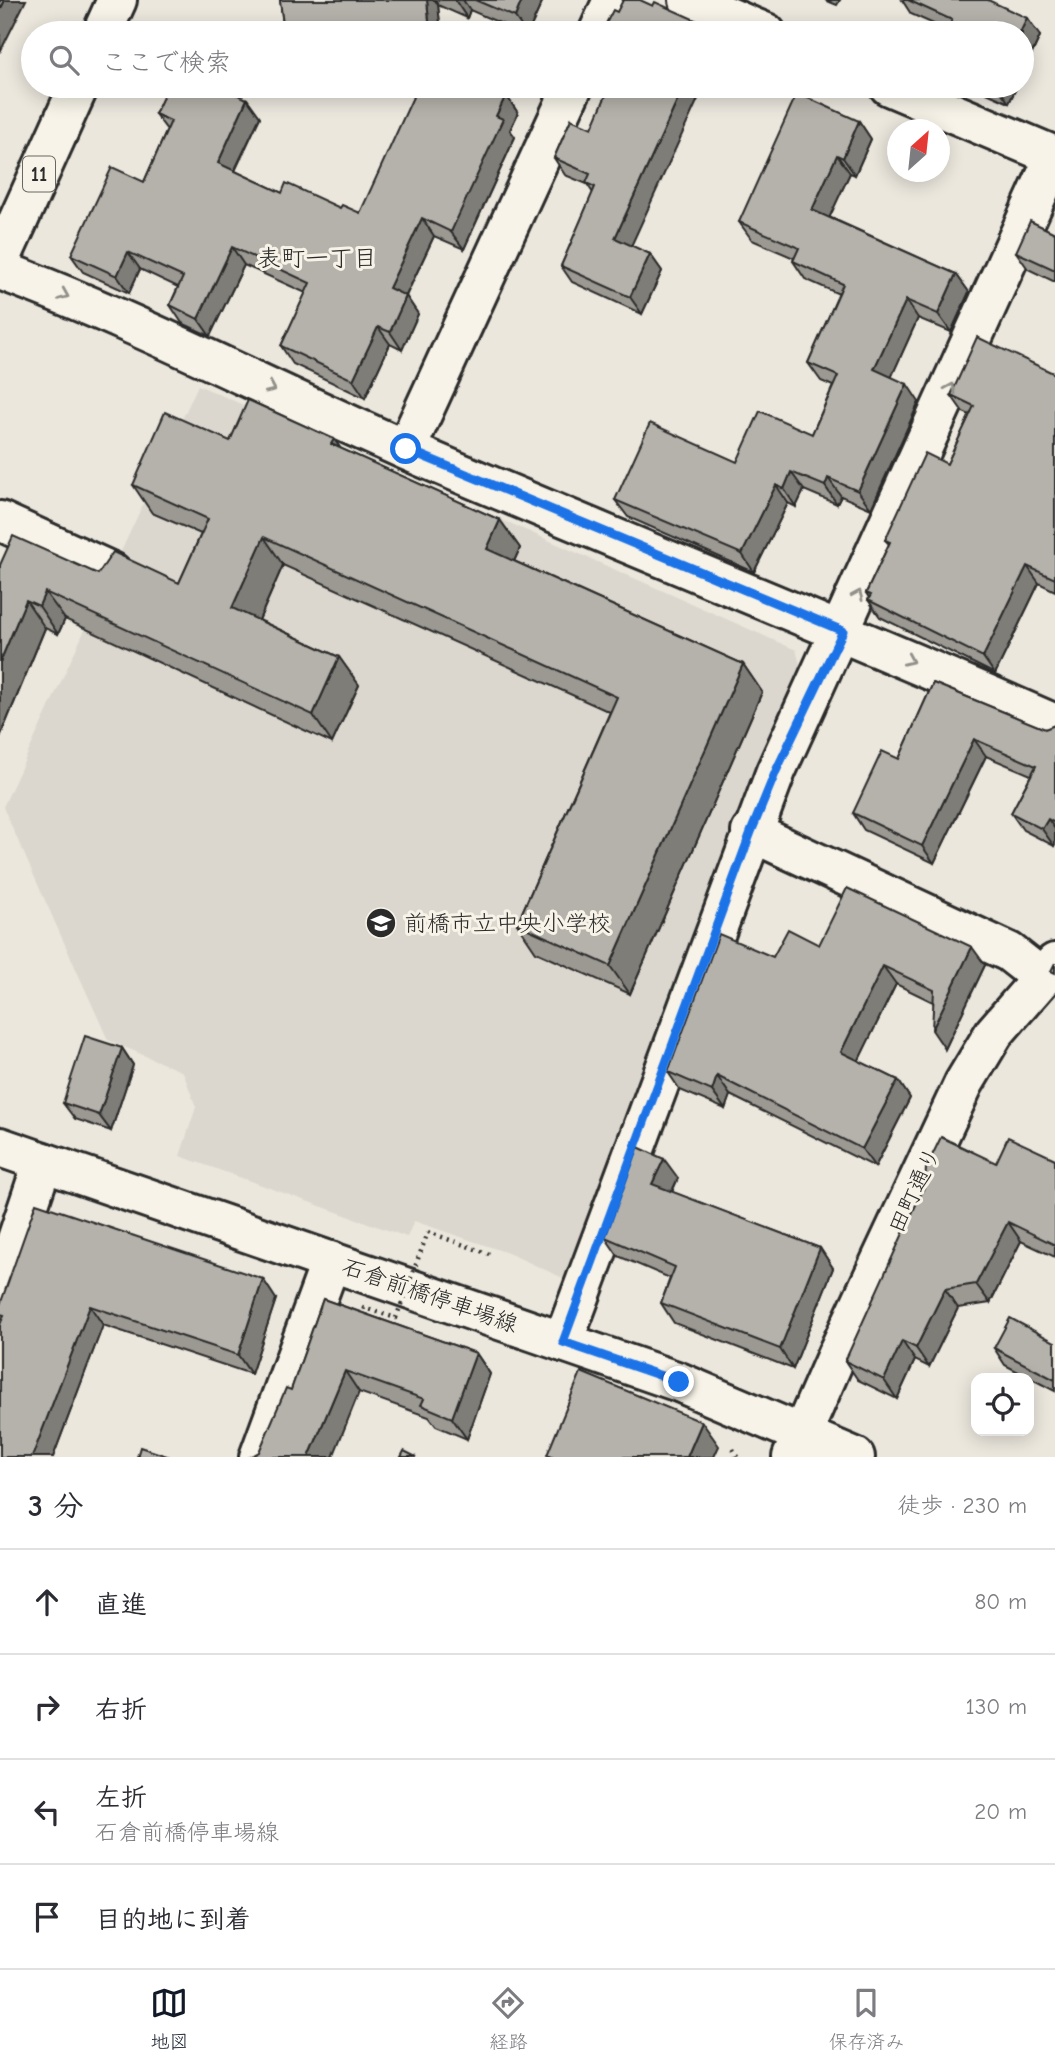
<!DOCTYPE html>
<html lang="ja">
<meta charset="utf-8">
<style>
:root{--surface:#fff;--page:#f7f7f7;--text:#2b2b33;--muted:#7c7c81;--line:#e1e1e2;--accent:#111827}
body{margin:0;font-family:"Comic Neue","Klee One",sans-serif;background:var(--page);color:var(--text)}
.controls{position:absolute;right:21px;bottom:21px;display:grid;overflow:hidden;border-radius:14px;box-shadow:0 4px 18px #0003}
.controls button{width:63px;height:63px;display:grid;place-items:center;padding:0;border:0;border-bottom:2px solid var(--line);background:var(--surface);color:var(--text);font:35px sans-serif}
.compass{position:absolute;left:887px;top:119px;width:63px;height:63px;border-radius:50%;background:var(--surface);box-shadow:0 4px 18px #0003;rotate:27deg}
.stop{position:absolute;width:21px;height:21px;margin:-16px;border:5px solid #1a73e8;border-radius:50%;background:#fff}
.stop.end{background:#1a73e8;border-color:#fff;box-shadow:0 2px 7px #0008}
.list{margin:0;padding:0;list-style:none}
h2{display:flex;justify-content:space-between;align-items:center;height:91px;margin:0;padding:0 28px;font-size:30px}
h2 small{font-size:23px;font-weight:400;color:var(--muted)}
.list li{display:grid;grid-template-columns:46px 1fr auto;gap:21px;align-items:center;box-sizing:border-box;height:105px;padding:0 28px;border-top:2px solid var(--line)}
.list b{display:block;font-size:26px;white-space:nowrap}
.list p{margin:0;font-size:23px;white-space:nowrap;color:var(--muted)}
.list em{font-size:23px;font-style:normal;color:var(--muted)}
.icon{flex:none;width:38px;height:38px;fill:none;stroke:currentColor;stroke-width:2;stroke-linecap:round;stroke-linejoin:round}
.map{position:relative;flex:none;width:1055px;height:1457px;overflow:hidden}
.search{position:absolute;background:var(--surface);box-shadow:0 4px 18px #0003;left:21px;right:21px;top:21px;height:77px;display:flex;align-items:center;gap:18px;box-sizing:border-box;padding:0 24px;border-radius:38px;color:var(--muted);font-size:26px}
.sheet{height:511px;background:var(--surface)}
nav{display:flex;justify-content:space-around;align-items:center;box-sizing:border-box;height:98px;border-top:2px solid var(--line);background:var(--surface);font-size:19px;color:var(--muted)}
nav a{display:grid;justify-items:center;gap:4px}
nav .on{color:var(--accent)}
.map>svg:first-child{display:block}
.built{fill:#dbd7ce}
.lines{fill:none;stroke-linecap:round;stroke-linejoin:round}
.minor-casing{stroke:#2b2b2b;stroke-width:44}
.tertiary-casing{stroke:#2b2b2b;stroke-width:44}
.secondary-casing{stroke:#2b2b2b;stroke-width:44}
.primary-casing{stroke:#2b2b2b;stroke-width:44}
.path{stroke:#2b2b2b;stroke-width:4.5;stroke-dasharray:2 5;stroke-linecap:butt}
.minor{stroke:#f7f3e8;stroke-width:38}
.tertiary{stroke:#f7f3e8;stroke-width:38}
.secondary{stroke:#f7f3e8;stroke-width:38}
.primary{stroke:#f7f3e8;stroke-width:38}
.path-bridge{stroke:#2b2b2b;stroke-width:4.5;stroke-dasharray:2 5;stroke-linecap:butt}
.wall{fill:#9c9993;stroke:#2b2b2b;stroke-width:2}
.shaded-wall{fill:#7f7d78;stroke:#2b2b2b;stroke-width:2}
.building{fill:#b5b2ab;stroke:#2b2b2b;stroke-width:2}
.oneway{stroke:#918f8a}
.route{stroke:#1a73e8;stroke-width:9}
.labels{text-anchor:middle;stroke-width:6;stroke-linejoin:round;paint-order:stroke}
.shield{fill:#f7f3e8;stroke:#686764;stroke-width:2}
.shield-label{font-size:21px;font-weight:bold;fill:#2b2b2b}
.poi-label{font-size:23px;fill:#2b2b2b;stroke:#f7f3e8;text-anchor:start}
.street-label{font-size:23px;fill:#2b2b2b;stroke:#f7f3e8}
.neighbourhood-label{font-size:24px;fill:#2b2b2b;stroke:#f7f3e8}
</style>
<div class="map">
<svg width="1055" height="1457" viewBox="0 0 1055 1457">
<rect width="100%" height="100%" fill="#ebe7dd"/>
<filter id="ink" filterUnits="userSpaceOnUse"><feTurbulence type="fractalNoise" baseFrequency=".0143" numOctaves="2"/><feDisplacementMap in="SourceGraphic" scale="14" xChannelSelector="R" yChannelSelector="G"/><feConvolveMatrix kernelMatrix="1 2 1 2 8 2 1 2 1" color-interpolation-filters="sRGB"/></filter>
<g filter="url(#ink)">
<path class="built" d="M198 385 796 650 805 682 563 1278 508 1253 414 1221 407 1237 180 1156 196 1107 183 1072 108 1040 3 807Z"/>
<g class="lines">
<g class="minor-casing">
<g id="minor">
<path d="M689 0 766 33"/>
<path d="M598 33 613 0"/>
<path d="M889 86 1055 156"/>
<path d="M0 270C139 322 271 391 406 450 622 543 840 629 1055 724"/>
<path d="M406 449 573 86"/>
<path d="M0 521 112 572"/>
<path d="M751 832 1009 952 1042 978"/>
<path d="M0 1290 43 1162"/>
<path d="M563 1342 776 771 1055 156"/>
<path d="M259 1457 331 1261"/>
</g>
</g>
<g class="tertiary-casing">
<path id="tertiary" d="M792 1457 837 1354 964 1083 994 1033 1055 963"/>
</g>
<g class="secondary-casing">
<path id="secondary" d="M0 1147 679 1382 855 1457"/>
</g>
<g class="primary-casing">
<g id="primary">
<path d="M102 33 117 0"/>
<path d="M0 261 79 86"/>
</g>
</g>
<g class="path">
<path d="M428 1232 492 1255"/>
<path d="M733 1449 737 1457"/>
</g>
<use href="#minor" class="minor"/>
<use href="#tertiary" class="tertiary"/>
<use href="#secondary" class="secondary"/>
<use href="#primary" class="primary"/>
<path class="path-bridge" d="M361 1316 364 1308 396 1318 428 1232"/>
</g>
<g class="wall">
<path d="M280 0H543L528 33H523L470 10 467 18 438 5 441 33H284Z"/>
<path d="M825 0H840L837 5Z"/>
<path d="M902 0H988L1040 36 1022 75V33L947 30 911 14Z"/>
<path d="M296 86H363L301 93Z"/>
<path d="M971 86H1017L1009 103Z"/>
<path d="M506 95 518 113 510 130 515 137 464 249 434 236 406 296 418 314 402 350 390 344 365 398 293 364 281 346 306 293 244 265 210 336 182 323 170 305 178 287 140 269 129 293 83 272 71 255 144 182 167 130 155 114 247 99 260 117 235 171 282 193 360 213Z"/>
<path d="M571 119 631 246 650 254 662 271 642 314 572 282 561 266 593 193 587 184 565 175 554 158Z"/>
<path d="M859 121 871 139 855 175 850 173 829 217 956 274 969 292 951 332 918 318 891 377 919 402 871 509 841 496 837 504 804 490 796 507 788 503 754 572 628 517 615 500 737 462 812 434 833 386 821 381 808 363 839 294 805 279 793 261 794 258 752 240 739 222Z"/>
<path d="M1055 233V282L1028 269 1016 252Z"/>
<path d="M1055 374V591L1039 583 995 674 880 617 868 600 869 598 866 593 889 544 885 540 947 464 970 415 963 412 951 395Z"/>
<path d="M334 439 341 449 500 520 520 548 514 561 743 664 762 692 630 994 536 952 517 924 610 712 283 565 259 620 339 657 359 685 332 743 65 619 58 634 45 628 0 737V565L179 583 201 534 152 513 133 485 230 441Z"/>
<path d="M933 683 1045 729 1055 725V844L1054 846 1023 830 1011 813 1031 775 986 756 934 863 864 830 853 813 899 759Z"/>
<path d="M819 945 985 965 945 1049 933 1002 896 984 858 1061 898 1080 910 1098 875 1167 730 1095 725 1109 680 1090 668 1072 773 957Z"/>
<path d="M122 1048 133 1065 111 1131 75 1119 63 1103Z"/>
<path d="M1055 1159V1257L1021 1241 990 1303 958 1308 929 1367 915 1360 897 1399 858 1380 845 1361 996 1163Z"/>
<path d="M678 1178 672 1192 820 1248 833 1268 793 1369 674 1323 661 1303 670 1278 618 1256 605 1237Z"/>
<path d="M276 1299 251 1374 103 1325 53 1457H0L2 1320 0 1316V1305Z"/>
<path d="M323 1299 476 1353 490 1374 467 1439 436 1426 429 1417 359 1392 259 1452 291 1390Z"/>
<path d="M1055 1342V1391L1005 1365 994 1348Z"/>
</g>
<g class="shaded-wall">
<path d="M5 0H26L0 52V10Z"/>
<path d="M427 0H435L438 5 441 33H430Z"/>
<path d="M455 0H463L470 10 467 18Z"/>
<path d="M522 0H543L528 33H526L515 17Z"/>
<path d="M1027 18 1040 36 1022 75V33H1020Z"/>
<path d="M711 27 716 33H708Z"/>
<path d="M684 86H704L627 255 615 238Z"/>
<path d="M997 86H1017L1009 103Z"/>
<path d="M506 95 518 113 510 130 515 137 464 249 451 232 496 116Z"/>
<path d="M247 99 260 117 230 180 218 163Z"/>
<path d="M859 121 871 139 855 175 843 158Z"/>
<path d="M837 155 850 173 825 227 812 210Z"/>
<path d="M422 218 434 236 401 306 389 288Z"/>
<path d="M232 247 244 265 210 336 198 319Z"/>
<path d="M128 252 140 269 129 293 117 276Z"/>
<path d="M650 254 662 271 642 314 630 297Z"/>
<path d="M956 274 969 292 951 332 938 314Z"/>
<path d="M406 296 418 314 402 350 390 332Z"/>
<path d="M906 300 918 318 887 387 874 369Z"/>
<path d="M378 327 390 344 365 398 353 380Z"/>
<path d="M907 384 919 402 871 509 858 491Z"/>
<path d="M334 439 353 467 331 444Z"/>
<path d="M791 472 804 490 796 507 784 489Z"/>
<path d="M828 478 841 496 837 504 825 486Z"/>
<path d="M776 485 788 503 754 572 742 554Z"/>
<path d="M500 520 520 548 507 577 487 549Z"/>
<path d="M264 537 283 565 252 636 232 608Z"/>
<path d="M1027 566 1039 583 995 674 983 657Z"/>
<path d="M45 592 65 619 58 634 39 606Z"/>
<path d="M26 600 45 628 0 737V662Z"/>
<path d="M339 657 359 685 332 743 313 715Z"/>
<path d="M743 664 762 692 630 994 610 966Z"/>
<path d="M974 739 986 756 934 863 922 846Z"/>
<path d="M1048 819 1055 829V844L1054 846 1042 829Z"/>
<path d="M972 947 985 965 945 1049 932 1030Z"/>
<path d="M883 966 896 984 854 1070 841 1052Z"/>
<path d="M122 1048 133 1065 111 1131 99 1115Z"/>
<path d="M717 1076 730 1095 725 1109 712 1091Z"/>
<path d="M898 1080 910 1098 875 1167 862 1149Z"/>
<path d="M664 1159 678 1178 666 1204 652 1184Z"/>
<path d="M1008 1222 1021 1241 990 1303 976 1284Z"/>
<path d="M820 1248 833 1268 793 1369 780 1349Z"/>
<path d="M263 1279 276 1299 251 1374 238 1355Z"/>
<path d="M945 1289 958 1308 929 1367 916 1348Z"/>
<path d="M90 1306 103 1325 53 1457H32Z"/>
<path d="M902 1341 915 1360 897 1399 884 1380Z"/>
<path d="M476 1353 490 1374 467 1439 452 1418Z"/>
<path d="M345 1371 359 1392 333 1457H309Z"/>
<path d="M702 1422 719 1446 714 1457H687Z"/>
</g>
<g class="building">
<path d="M0 0H5L0 10Z"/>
<path d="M280 0H427L430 33H284Z"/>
<path d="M475 0H522L515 17Z"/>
<path d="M623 0H640L653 6 655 2 711 27 708 33H601L613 10 617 12Z"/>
<path d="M908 0H988L1027 18 1020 33H946L952 20Z"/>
<path d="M168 86H219L247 99 218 163 282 193 286 183 340 208 342 205 360 213 418 86H485L506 95 496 116 503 119 451 232 422 218 389 288 406 296 390 332 378 327 353 380 281 346 310 283 232 247 198 319 170 305 183 277 128 252 117 276 71 255 112 167 144 182 171 121 155 114Z"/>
<path d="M610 86H684L615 238 650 254 630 297 561 266 595 187 586 183 590 174 554 158 571 119 592 128Z"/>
<path d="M797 93 859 121 843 158 837 155 812 210 956 274 938 314 906 300 874 369 907 384 858 491 828 478 825 486 791 472 784 489 776 485 742 554 615 500 650 423 737 462 760 411 812 434 838 376 808 363 843 284 793 261 799 248 739 222Z"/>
<path d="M1030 221 1055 233V270L1016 252Z"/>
<path d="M977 337 1055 374V579L1027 566 983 657 868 600 871 595 866 593 890 542 885 540 925 453 947 464 974 406 951 395Z"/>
<path d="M248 400 334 439 331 444 500 520 487 549 743 664 610 966 517 924 617 697 264 537 232 608 339 657 313 715 45 592 39 606 26 600 0 662V565L13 536 98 574 113 552 179 583 208 519 133 485 165 412 230 441Z"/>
<path d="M933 683 1045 729 1055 725V823L1048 819 1042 829 1011 813 1036 766 974 739 922 846 853 813 882 751 899 759Z"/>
<path d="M847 888 972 947 932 1030 934 990 883 966 841 1052 898 1080 862 1149 717 1076 712 1091 668 1072 719 934 773 957 788 929 819 945Z"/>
<path d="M1055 963V973L1051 971Z"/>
<path d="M85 1036 122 1048 99 1115 63 1103Z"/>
<path d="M941 1137 996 1163 1008 1137 1055 1159V1245L1008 1222 976 1284 945 1289 916 1348 902 1341 884 1380 845 1361 925 1185 926 1168Z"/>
<path d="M638 1147 664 1159 652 1184 820 1248 780 1349 661 1303 675 1267 605 1237Z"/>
<path d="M36 1203 263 1279 238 1355 90 1306 32 1457H0V1325L4 1315 0 1314V1305Z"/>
<path d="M323 1299 476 1353 452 1418 421 1405 424 1399 345 1371 309 1457H250L259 1452 286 1388 291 1390Z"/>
<path d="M1010 1318 1055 1342V1380L994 1348Z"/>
<path d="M581 1372 702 1422 687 1457H552L547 1455Z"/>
<path d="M140 1447 170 1457H137Z"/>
<path d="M404 1451 416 1457H401Z"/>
</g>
<defs><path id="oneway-chevron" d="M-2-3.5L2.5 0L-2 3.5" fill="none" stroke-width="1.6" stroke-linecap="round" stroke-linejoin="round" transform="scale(1.75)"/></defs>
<g class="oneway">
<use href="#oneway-chevron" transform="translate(64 295) rotate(23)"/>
<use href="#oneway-chevron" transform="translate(271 388) rotate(24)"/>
<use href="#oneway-chevron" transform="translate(951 388) rotate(-66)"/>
<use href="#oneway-chevron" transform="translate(858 595) rotate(-66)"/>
<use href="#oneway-chevron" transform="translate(909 660) rotate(24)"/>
</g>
</g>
<g class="lines" filter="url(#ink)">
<path class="route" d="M406 449 843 631 776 771 751 832 563 1342 679 1382"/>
</g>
<defs>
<g id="school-disc" transform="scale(1.575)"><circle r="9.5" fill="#2b2b2b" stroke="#f7f3e8"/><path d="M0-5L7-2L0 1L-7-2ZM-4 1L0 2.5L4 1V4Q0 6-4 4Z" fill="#fff"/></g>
</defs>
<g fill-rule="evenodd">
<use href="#school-disc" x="381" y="923"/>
</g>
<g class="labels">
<rect class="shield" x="23" y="156.5" width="32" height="35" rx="5"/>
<g class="shield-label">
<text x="39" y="181">11</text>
</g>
<g class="poi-label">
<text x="404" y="931">前橋市立中央小学校</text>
</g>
<g class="street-label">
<text transform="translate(914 1190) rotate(-65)" y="8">田町通り</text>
<text transform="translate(430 1295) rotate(19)" y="8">石倉前橋停車場線</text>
</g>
<g class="neighbourhood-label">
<text x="317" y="266">表町一丁目</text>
</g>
</g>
</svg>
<div class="controls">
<button><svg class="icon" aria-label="locate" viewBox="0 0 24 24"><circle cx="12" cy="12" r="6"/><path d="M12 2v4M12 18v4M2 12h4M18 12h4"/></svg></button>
</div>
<svg class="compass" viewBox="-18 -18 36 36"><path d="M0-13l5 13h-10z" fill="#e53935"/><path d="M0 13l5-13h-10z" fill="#7c7c81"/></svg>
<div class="stop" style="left:406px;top:449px"></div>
<div class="stop end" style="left:679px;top:1382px"></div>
<div class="search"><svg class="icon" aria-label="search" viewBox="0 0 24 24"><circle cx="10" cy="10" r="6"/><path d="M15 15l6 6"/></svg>ここで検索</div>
</div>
<section class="sheet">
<h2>3 分<small>徒歩 · 230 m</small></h2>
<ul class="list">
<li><svg class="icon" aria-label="ahead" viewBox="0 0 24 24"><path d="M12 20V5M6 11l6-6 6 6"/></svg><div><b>直進</b></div><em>80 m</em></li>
<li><svg class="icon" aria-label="right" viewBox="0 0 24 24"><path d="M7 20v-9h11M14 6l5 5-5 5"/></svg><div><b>右折</b></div><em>130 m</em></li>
<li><svg class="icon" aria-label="left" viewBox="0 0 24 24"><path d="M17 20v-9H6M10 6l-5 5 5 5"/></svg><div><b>左折</b><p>石倉前橋停車場線</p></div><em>20 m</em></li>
<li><svg class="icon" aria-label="arrive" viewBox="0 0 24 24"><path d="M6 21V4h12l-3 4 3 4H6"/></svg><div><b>目的地に到着</b></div></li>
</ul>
</section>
<nav>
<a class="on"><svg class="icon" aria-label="map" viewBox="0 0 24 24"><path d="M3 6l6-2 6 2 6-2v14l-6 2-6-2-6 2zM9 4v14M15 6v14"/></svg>地図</a>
<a><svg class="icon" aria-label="directions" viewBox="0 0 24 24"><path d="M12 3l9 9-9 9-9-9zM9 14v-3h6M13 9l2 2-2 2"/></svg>経路</a>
<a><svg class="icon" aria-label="saved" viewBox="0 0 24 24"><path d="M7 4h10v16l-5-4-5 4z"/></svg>保存済み</a>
</nav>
